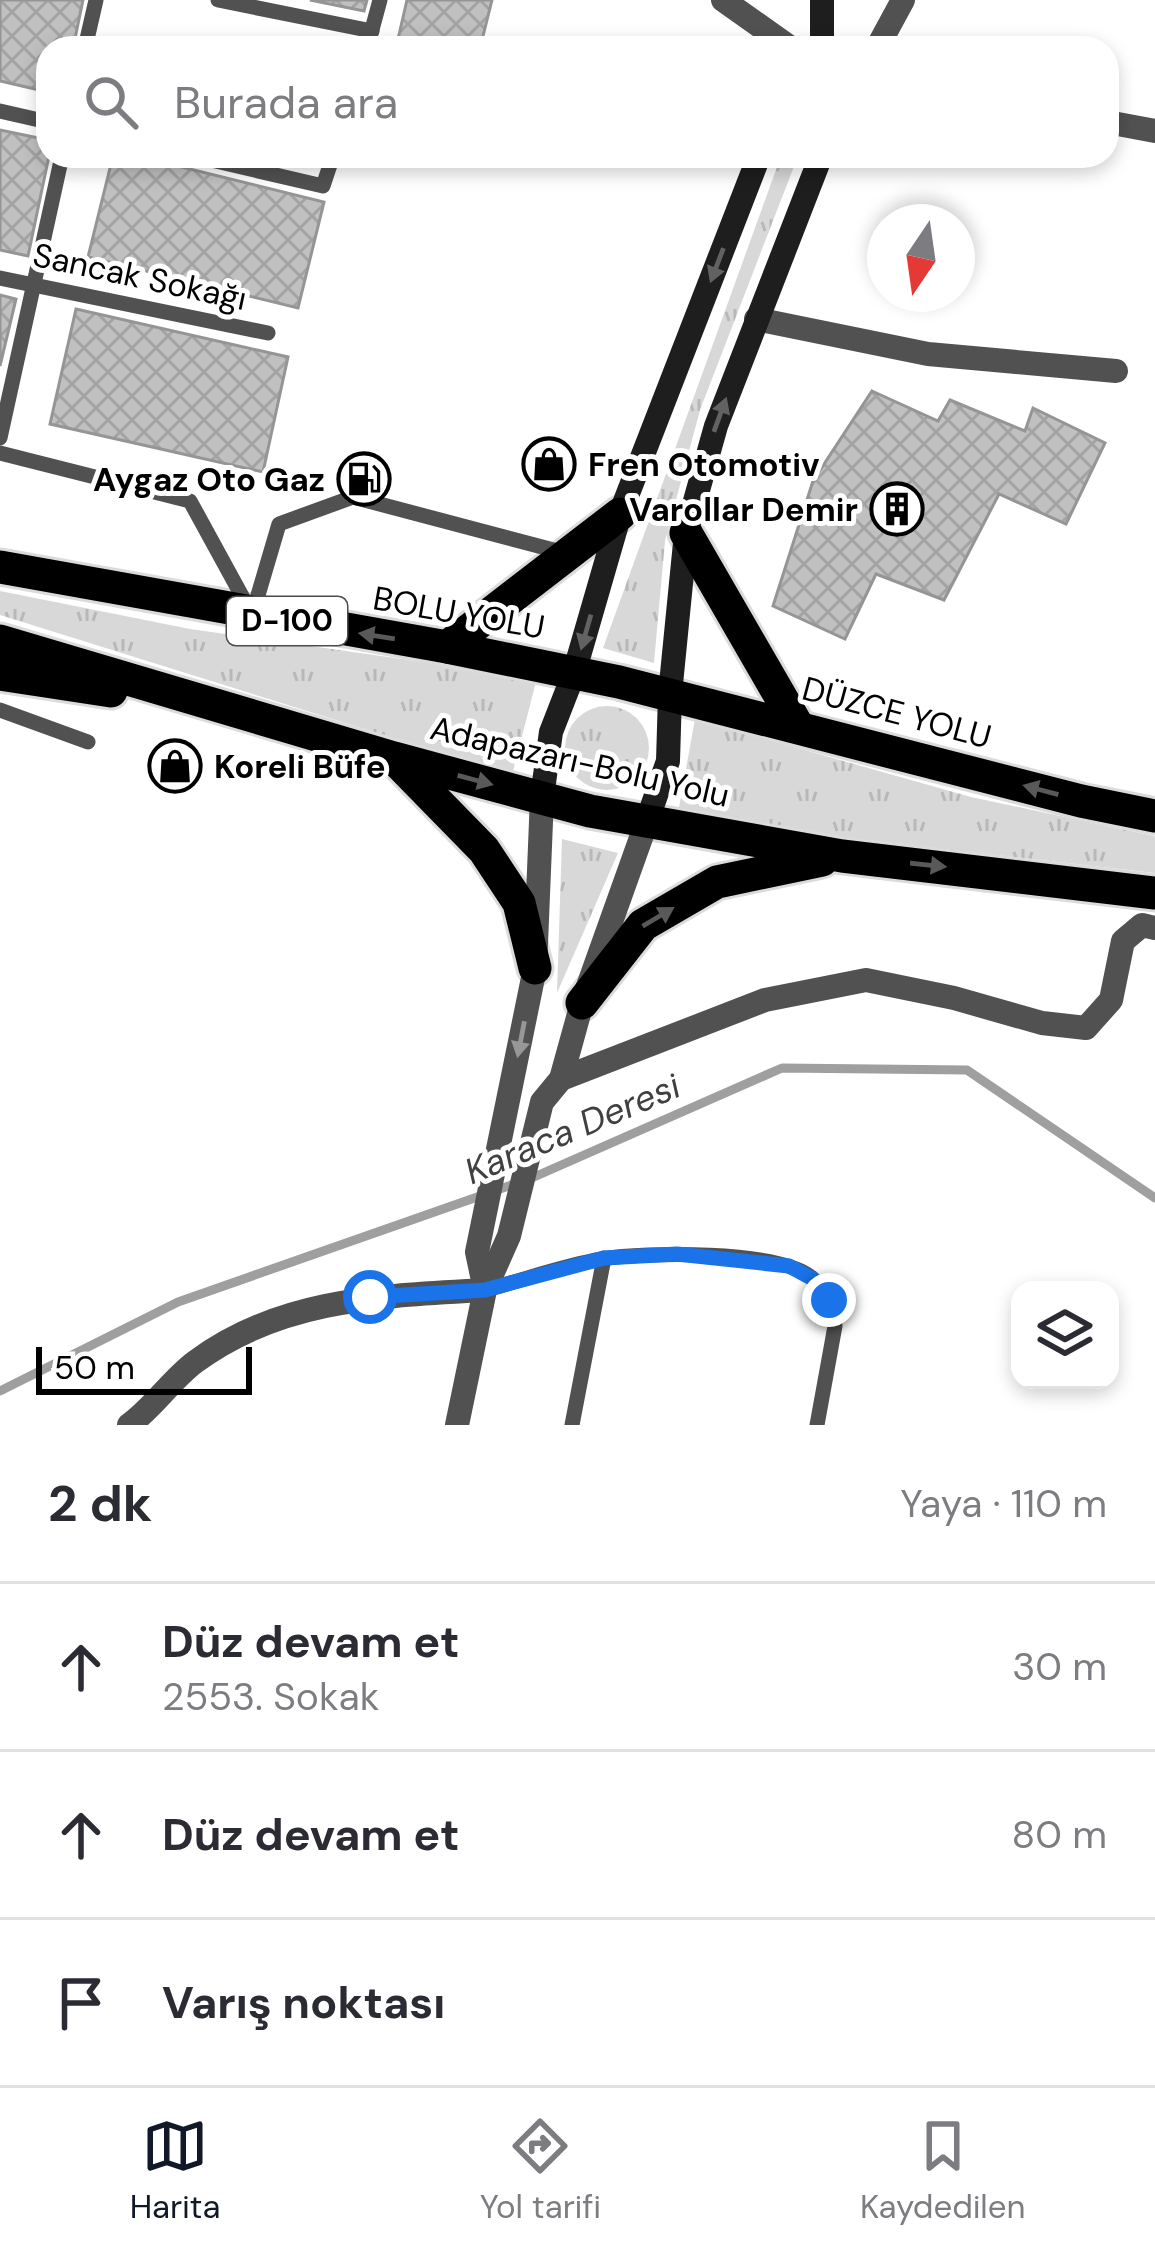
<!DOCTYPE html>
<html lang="tr">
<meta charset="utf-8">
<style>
:root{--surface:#fff;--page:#f2f2f3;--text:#2b2b33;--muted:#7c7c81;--line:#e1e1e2;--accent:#111827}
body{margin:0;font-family:"DM Sans",sans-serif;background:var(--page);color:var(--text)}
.controls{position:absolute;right:36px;bottom:36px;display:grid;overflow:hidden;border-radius:24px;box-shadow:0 6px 18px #0003}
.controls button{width:108px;height:108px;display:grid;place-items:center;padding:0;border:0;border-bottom:3px solid var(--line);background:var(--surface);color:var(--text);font:60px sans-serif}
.compass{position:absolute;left:867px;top:204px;width:108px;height:108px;border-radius:50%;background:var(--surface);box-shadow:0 6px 18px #0003;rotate:193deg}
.scale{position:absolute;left:36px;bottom:30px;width:216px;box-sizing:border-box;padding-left:12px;border:6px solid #000;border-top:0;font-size:33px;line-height:42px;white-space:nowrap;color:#000;-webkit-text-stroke:9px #fff;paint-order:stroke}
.stop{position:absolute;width:36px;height:36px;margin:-27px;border:9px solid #1a73e8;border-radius:50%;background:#fff}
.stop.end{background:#1a73e8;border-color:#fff;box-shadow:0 3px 12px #0008}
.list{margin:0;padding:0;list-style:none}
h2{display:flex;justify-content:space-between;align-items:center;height:156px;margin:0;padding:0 48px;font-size:51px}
h2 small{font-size:39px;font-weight:400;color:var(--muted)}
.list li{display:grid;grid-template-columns:78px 1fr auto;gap:36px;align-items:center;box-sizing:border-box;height:168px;padding:0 48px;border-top:3px solid var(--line)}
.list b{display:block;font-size:45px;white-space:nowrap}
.list p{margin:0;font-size:39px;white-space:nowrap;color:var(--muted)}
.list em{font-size:39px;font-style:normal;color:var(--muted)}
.icon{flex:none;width:66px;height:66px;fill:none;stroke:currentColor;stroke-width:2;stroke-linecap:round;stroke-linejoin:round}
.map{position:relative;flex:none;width:1155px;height:1425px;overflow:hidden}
.search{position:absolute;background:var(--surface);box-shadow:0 6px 18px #0003;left:36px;right:36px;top:36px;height:132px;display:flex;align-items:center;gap:30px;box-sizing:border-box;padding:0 42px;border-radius:36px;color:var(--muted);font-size:45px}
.sheet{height:660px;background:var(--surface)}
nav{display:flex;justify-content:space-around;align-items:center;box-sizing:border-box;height:168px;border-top:3px solid var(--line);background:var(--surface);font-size:33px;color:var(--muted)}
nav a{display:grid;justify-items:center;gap:6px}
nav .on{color:var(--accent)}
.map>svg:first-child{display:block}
.grass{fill:url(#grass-tufts)}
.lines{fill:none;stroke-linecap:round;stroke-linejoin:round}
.stream{stroke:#9f9f9f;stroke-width:9}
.building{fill:url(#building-cross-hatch);stroke:#959595;stroke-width:3}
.trunk-casing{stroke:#dbdbdb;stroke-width:39}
.service{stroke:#515151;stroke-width:15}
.minor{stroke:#515151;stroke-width:24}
.tertiary{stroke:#515151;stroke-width:24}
.secondary{stroke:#1e1e1e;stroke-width:24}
.trunk{stroke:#000;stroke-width:33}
.oneway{fill:#626262}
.oneway2{fill:#595959}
.oneway3{fill:#979797}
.route{stroke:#1a73e8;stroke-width:15}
.labels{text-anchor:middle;stroke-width:10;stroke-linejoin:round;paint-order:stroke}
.shield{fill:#fff;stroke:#4c4c4c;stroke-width:3}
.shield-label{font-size:30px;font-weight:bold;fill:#000}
.street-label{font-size:33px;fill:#000;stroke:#fff}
.poi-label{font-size:33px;font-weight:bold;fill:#000;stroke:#fff;text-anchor:start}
.water-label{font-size:36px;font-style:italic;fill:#404040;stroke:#fff}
</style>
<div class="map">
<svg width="1155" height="1425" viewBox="0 0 1155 1425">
<defs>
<pattern id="grass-tufts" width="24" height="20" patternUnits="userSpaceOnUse" patternTransform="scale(3)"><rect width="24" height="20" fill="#d8d8d8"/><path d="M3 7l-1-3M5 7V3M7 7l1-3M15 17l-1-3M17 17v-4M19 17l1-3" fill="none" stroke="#b8b8b8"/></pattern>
<pattern id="building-cross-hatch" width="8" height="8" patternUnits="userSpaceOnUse" patternTransform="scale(3)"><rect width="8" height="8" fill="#c0c0c0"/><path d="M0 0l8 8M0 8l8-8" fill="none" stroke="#a3a3a3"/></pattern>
</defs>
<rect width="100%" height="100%" fill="#fff"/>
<g class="grass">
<path d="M781 156H798L700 410 665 541 654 663 603 648Z"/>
<path d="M0 591 190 629 537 678 512 775 0 615Z"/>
<circle cx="607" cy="748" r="42"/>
<path d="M695 719 971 797 1155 836V873L795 832 678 813Z"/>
<path d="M562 839 618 853 557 993Z"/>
</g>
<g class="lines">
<path class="stream" d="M0 1391 178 1302 534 1177 782 1068 967 1070 1155 1198"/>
</g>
<g class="building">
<path d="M0 0H83L73 48H48V92L0 81Z"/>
<path d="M310 0H367L364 11Z"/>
<path d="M407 0H492L480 48H396Z"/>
<path d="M0 130 48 140 49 156 28 256 0 250Z"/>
<path d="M113 156H137L324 202 298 308 88 257Z"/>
<path d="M0 295 16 299 0 366Z"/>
<path d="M76 309 288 357 263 472 50 424Z"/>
<path d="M872 391 938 421 950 400 1025 431 1033 408 1105 443 1066 524 999 494 944 600 876 574 845 639 773 606 813 481Z"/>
</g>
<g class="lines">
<g class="trunk-casing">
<g id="trunk">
<path d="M686 533 797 725"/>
<path d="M0 567 447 647 619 682 1081 801 1155 816"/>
<path d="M0 641 394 758 590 811 842 856 1155 893"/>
<path d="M447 647 620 514"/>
<path d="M0 674 111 691"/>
<path d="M395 759 484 850 519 903 535 968"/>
<path d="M582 1003 643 925 717 882 822 860"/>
</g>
</g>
<g class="service">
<path d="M218 0 372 31"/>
<path d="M85 48 96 0"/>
<path d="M367 48 380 0"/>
<path d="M0 111 48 122"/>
<path d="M194 156 323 186 333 156"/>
<path d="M0 278 268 333"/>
<path d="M0 438 62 156"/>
<path d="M0 453 190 501 248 607"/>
<path d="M253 612 279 524 353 497 565 553"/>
<path d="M0 710 88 742"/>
<path d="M485 1290C524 1280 562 1266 602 1259 645 1252 777 1250 811 1277 826 1290 833 1307 835 1326L817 1425"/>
<path d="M572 1425 604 1258"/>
</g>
<g class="minor">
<path d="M877 48 903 0"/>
<path d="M1107 122 1155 131"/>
<path d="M756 319 928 354 1116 371"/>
<path d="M561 1079 765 1000 866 980 954 998 1042 1023 1086 1028 1111 1000 1123 941 1142 925 1155 928"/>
<path d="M129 1425C154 1407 171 1380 195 1362 281 1298 383 1296 485 1290"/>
</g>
<g class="tertiary">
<path d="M723 0 791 48"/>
<path d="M485 1290 477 1252 535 968 542 797"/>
<path d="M457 1425 485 1290 509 1236 542 1102 561 1079 582 1003 647 821"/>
</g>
<g class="secondary">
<path d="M822 0V48"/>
<path d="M542 797 551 732 574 673 620 514 759 156"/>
<path d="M647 821 668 761 670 694 686 533 716 426 821 156"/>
</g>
<use href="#trunk" class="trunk"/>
</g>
<defs><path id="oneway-solid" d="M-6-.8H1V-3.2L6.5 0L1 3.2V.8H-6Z" transform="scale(3)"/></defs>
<g class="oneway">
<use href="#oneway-solid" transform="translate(717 265) rotate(111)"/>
<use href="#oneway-solid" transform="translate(720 415) rotate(-70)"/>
<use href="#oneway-solid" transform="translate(586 632) rotate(106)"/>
</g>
<g class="oneway2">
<use href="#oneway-solid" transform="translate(377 636) rotate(-171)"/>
<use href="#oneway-solid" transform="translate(475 780) rotate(15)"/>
<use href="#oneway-solid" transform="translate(1041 790) rotate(-165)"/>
<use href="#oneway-solid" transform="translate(928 865) rotate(6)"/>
<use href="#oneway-solid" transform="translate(658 917) rotate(-31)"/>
</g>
<use class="oneway3" href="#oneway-solid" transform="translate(521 1039) rotate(101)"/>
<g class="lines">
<path class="route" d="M370 1297 485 1290 604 1258 677 1254 789 1266 813 1279 829 1300"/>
</g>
<defs>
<g id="shop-ring" transform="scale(2.7)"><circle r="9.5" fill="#fff" stroke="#000" stroke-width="1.5"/><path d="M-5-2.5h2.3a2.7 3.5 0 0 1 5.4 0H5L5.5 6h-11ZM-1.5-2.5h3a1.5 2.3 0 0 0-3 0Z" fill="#000"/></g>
<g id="fuel-ring" transform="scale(2.7)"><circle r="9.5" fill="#fff" stroke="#000" stroke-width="1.5"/><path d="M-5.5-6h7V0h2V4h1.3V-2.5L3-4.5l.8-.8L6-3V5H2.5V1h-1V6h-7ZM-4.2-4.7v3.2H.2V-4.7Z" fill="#000"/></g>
<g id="building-ring" transform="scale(2.7)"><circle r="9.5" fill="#fff" stroke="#000" stroke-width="1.5"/><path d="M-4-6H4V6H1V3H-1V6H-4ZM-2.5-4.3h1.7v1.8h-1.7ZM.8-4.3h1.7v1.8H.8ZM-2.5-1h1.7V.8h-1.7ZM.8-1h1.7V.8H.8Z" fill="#000"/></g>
</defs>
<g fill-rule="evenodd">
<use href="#shop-ring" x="549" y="464"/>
<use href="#fuel-ring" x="364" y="479"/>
<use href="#building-ring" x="897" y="509"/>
<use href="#shop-ring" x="175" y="766"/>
</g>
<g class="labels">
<rect class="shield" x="227" y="597" width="120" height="48" rx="9"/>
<g class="shield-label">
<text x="287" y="631">D-100</text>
</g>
<g class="street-label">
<text transform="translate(140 276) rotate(12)" y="12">Sancak Sokağı</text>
<text transform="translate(459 612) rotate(10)" y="12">BOLU YOLU</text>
<text transform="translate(897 712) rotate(15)" y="12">DÜZCE YOLU</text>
<text transform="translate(580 761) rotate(13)" y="12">Adapazarı-Bolu Yolu</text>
</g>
<g class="poi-label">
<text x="588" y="476">Fren Otomotiv</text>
<text x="325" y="491" text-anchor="end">Aygaz Oto Gaz</text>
<text x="858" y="521" text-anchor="end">Varollar Demir</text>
<text x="214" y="778">Koreli Büfe</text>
</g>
<g class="water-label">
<text transform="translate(572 1128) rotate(-23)" y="13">Karaca Deresi</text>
</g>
</g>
</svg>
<div class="controls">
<button><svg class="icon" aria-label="layers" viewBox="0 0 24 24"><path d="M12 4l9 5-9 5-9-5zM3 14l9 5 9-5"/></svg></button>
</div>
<svg class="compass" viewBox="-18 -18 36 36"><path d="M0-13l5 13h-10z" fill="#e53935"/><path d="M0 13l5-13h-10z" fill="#7c7c81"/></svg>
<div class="scale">50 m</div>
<div class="stop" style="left:370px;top:1297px"></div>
<div class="stop end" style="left:829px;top:1300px"></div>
<div class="search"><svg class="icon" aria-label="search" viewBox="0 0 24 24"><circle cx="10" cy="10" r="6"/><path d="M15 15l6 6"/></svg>Burada ara</div>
</div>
<section class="sheet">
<h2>2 dk<small>Yaya · 110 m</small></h2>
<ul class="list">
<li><svg class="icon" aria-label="ahead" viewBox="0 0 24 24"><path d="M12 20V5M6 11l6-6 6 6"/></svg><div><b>Düz devam et</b><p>2553. Sokak</p></div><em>30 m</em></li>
<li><svg class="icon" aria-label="ahead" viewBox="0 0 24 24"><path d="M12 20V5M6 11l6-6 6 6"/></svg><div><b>Düz devam et</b></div><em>80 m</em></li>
<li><svg class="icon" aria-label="arrive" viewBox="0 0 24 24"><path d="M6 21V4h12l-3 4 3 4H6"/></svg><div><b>Varış noktası</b></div></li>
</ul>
</section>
<nav>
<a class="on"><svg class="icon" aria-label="map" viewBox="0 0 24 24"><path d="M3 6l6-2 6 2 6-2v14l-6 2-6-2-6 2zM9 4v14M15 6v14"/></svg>Harita</a>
<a><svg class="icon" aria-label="directions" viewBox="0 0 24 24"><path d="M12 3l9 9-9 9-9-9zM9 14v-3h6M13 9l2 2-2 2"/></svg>Yol tarifi</a>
<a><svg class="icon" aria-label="saved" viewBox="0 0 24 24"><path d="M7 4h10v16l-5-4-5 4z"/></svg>Kaydedilen</a>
</nav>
